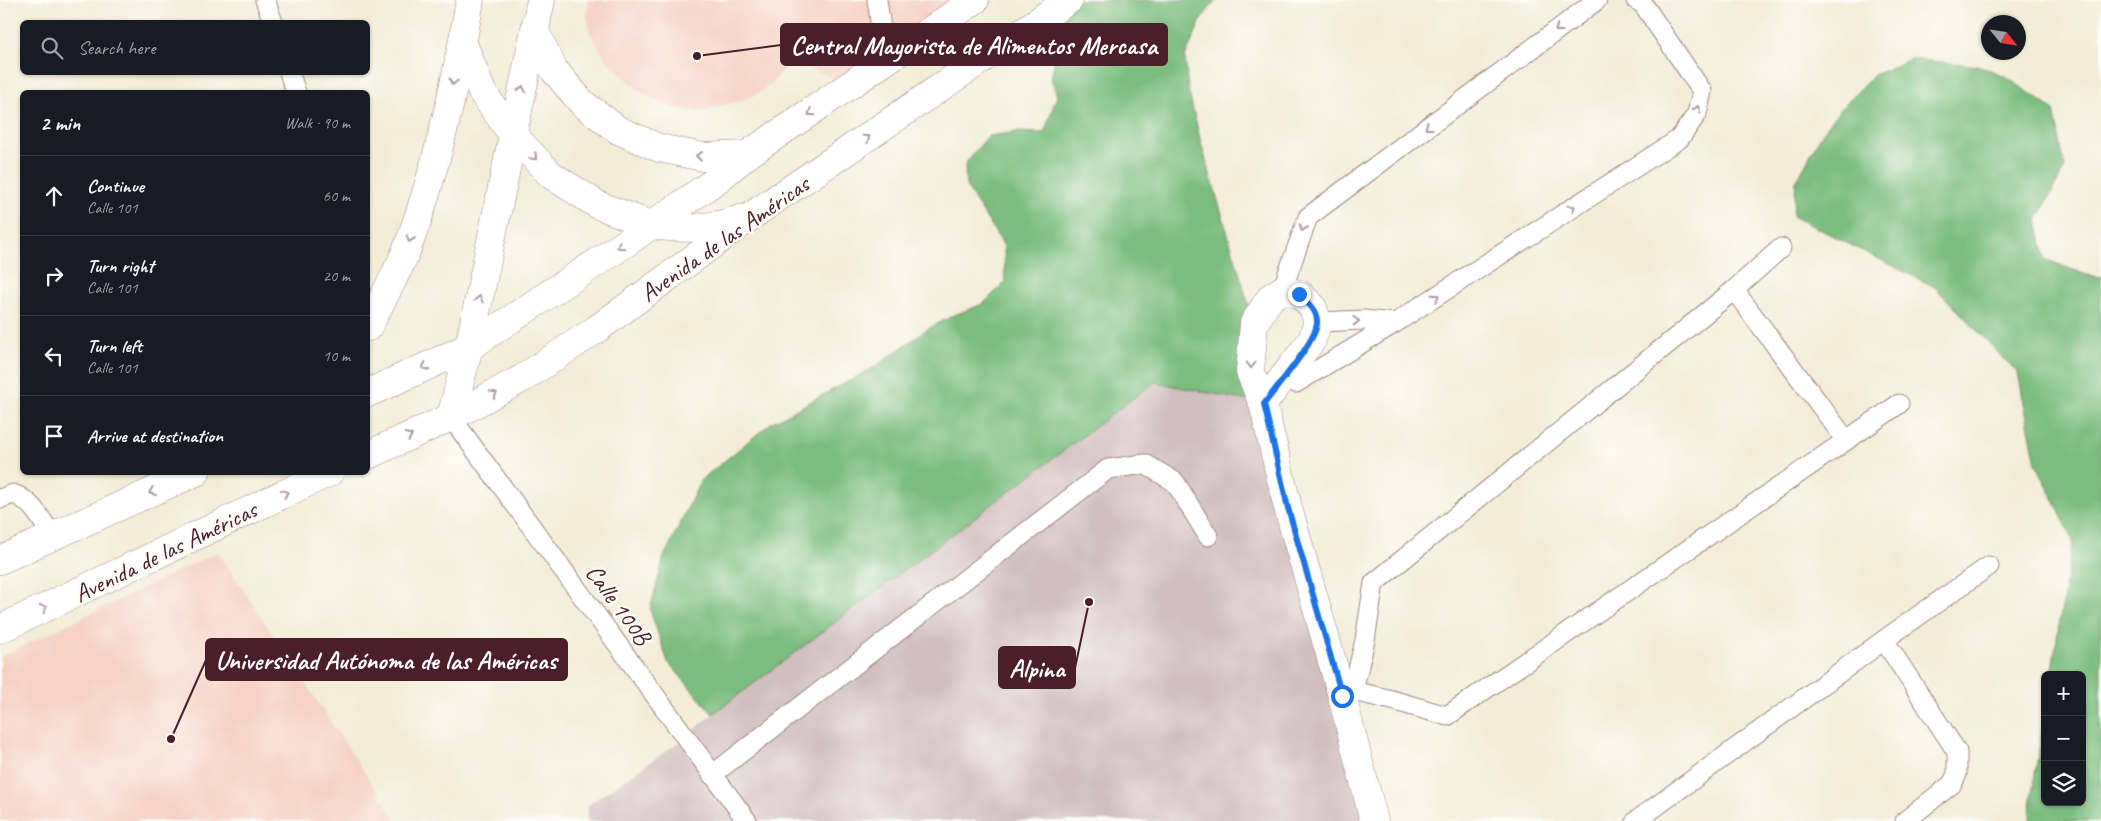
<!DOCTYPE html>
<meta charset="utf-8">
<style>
:root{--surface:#171b24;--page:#242831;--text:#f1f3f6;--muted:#9ea1a6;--line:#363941}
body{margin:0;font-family:Caveat,sans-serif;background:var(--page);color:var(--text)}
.controls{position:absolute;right:15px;bottom:15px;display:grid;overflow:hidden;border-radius:8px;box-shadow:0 1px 4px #0004}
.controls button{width:45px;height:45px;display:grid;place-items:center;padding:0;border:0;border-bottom:1px solid var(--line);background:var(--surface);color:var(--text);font:25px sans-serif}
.compass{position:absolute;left:1981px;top:15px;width:45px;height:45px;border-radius:50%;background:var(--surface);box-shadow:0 1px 4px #0004;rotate:120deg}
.stop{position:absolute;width:15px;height:15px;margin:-11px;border:4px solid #1a73e8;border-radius:50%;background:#fff}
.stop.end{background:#1a73e8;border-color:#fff;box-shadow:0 1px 5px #0008}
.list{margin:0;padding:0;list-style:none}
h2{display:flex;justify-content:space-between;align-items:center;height:65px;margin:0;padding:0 20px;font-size:21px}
h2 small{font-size:16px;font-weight:400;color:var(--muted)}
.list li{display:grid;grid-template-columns:32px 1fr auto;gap:15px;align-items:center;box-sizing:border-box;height:80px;padding:0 20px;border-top:1px solid var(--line)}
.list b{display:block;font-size:19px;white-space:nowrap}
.list p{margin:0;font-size:16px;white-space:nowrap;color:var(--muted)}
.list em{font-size:16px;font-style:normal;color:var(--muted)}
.icon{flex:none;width:28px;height:28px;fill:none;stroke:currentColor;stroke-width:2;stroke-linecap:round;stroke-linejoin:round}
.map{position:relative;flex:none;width:2101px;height:821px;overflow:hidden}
.search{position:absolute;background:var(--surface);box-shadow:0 1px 4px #0004;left:20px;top:20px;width:350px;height:55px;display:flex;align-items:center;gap:12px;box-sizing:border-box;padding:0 18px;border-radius:8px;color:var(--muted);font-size:19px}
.panel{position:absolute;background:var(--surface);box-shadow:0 1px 4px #0004;left:20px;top:90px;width:350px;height:385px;border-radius:8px}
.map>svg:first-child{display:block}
.built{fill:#f6d1c5}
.industrial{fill:#d1bfbf}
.forest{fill:#7bbd7f;stroke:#626e55}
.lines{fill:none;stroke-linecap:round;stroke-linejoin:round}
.lane-casing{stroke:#9e8682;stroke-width:21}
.street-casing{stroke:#9e8682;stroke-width:29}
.highway-casing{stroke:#9e8682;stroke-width:29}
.lane{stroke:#fff;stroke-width:19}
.street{stroke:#fff;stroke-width:28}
.highway{stroke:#fff;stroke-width:28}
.oneway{stroke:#ae9aa0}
.route{stroke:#1a73e8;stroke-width:6}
.labels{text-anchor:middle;stroke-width:5;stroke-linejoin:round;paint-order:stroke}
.street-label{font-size:25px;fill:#4a1f2b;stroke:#fdfcf7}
.leader{fill:none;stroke:#4a1f2b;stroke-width:2}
.callout-dot{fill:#4a1f2b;stroke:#fdfcf7;stroke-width:2}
.callout{fill:#4a1f2b;stroke:#4a1f2b;stroke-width:2}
.callout-label{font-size:26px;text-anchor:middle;font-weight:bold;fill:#fff}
</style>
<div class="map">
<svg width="2101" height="821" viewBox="0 0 2101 821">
<rect width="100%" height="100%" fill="#fdfcf7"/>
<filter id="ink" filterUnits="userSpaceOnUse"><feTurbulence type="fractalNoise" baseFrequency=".02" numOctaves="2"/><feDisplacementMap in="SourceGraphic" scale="10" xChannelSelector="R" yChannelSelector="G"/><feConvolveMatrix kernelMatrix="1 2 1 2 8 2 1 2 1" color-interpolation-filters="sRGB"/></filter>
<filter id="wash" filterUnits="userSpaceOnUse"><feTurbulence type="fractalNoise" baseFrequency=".0096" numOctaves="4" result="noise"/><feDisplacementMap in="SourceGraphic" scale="20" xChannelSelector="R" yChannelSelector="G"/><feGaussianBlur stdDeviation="1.12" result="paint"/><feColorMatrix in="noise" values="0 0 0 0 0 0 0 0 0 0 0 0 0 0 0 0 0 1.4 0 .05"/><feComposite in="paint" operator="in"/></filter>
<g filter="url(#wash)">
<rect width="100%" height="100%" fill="#f3edd8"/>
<g class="built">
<path d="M588 0H975L851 86 790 60 772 83 759 93 741 101 700 111 674 108 643 94 608 62 590 33 587 15Z"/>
<path d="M218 552 397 821H0V657Z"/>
</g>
<path class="industrial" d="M1156 382 1263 404 1374 821H587L588 805 685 738 713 714Z"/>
<g class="forest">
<path d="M1069 0H1216L1202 18 1185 57 1188 89 1201 143 1254 323 1263 404 1155 382 713 714 668 662 650 610 664 557 701 480 771 423 875 367 926 330 954 315 983 304 1005 282 1004 246 966 186 965 164 988 136 1017 132 1044 133 1057 96 1051 78 1067 1Z"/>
<path d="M1911 59 1980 66 2005 76 2054 110 2065 168 2037 220 2045 259 2086 275 2101 277V821H2030L2031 798 2045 713V802H2082V675H2051L2073 540 2036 463 2018 373 1935 287 1793 216 1796 182 1820 137 1840 109 1874 75Z"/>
</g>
</g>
<g filter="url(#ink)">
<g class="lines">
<g class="lane-casing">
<g id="lane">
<path d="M265 0 273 22"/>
<path d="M877 0 886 61"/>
<path d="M289 72 296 92"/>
<path d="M1282 290 1308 217 1597 0"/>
<path d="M1734 290 1846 440"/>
<path d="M1318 322 1364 320 1395 323"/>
<path d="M1296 383 1395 323 1679 139 1697 114 1702 91 1643 4 1636 0"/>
<path d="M451 417 747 821"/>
<path d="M0 499 13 494C32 500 42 521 53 537"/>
<path d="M1884 640 1957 752V774L1952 784 1905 821"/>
<path d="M1353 691 1365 640 1374 583 1734 290 1781 248"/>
<path d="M1342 696 1353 691 1392 700 1447 716 1899 404"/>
<path d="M712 775 1108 469 1145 464 1175 482 1208 536"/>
<path d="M1636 821 1884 640 1989 566"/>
</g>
</g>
<g class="street-casing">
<g id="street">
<path d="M535 31 554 70 583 104 618 130 659 148 703 157 747 155"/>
<path d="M463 43 482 92 513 135 551 175 598 205 651 225"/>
<path d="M368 327C382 299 399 271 410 241 437 167 457 78 470 0"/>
<path d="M469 347 541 0"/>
<path d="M1263 404 1312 340 1318 322 1312 306 1299 294 1282 290 1271 297 1254 323 1250 372 1263 404 1288 508 1342 696 1374 821"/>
</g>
</g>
<g class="highway-casing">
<g id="highway">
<path d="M651 225C685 229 707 230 740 219"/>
<path d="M368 393 469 347 620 247 718 179 747 155 975 0"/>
<path d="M451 417 469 347"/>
<path d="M368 455 451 417 523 378 597 329 754 214 1069 0"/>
<path d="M0 560 196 472"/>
<path d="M0 629 330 472"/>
</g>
</g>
<use href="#lane" class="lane"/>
<use href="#street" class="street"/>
<use href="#highway" class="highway"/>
</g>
<defs><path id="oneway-chevron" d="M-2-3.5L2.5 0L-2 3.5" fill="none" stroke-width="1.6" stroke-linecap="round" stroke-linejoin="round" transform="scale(1.25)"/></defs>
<g class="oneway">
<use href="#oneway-chevron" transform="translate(1558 29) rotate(143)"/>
<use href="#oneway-chevron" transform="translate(453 82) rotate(103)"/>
<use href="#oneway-chevron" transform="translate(522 89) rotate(-78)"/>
<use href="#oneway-chevron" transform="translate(1697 109) rotate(-74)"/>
<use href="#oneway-chevron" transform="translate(811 113) rotate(146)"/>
<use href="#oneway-chevron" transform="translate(1428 127) rotate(143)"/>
<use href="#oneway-chevron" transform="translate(867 138) rotate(-34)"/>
<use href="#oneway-chevron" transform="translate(699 156) rotate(-172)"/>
<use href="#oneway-chevron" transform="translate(534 157) rotate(46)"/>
<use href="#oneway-chevron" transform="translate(1572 208) rotate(-33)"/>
<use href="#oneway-chevron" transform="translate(1303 228) rotate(110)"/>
<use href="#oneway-chevron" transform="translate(410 239) rotate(109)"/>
<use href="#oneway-chevron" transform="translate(620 246) rotate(146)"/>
<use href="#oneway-chevron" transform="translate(1436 297) rotate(-33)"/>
<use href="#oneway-chevron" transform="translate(479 299) rotate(-78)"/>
<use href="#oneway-chevron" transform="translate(1356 321) rotate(-2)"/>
<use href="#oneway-chevron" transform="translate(1251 365) rotate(92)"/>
<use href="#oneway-chevron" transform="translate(425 367) rotate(155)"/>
<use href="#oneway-chevron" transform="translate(494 394) rotate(-28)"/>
<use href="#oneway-chevron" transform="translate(409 436) rotate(-25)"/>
<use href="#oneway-chevron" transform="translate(152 492) rotate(156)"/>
<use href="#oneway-chevron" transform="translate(285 493) rotate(-25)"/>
<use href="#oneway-chevron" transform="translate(44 608) rotate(-26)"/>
</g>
</g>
<g class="lines" filter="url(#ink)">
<path class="route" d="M1299 294C1307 302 1318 311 1317 323 1316 342 1276 387 1264 404L1288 508 1342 696"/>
</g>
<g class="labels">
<g class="street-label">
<text transform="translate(724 238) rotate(-35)" y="9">Avenida de las Américas</text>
<text transform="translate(165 551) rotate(-26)" y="9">Avenida de las Américas</text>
<text transform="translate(619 604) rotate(54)" y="9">Calle 100B</text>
</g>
</g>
<path class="leader" d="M697 56L781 45M171 739L206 660M1089 602L1075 668"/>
<g class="callout-dot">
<circle cx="697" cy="56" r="5"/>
<circle cx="171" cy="739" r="5"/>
<circle cx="1089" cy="602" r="5"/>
</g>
<g class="callout">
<rect x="781" y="24" width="386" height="41" rx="5"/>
<rect x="206" y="639" width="361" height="41" rx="5"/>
<rect x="999" y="647" width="76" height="41" rx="5"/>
</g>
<g class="callout-label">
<text x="974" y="54">Central Mayorista de Alimentos Mercasa</text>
<text x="386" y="669">Universidad Autónoma de las Américas</text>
<text x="1037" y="677">Alpina</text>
</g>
</svg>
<div class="controls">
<button>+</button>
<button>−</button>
<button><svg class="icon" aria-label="layers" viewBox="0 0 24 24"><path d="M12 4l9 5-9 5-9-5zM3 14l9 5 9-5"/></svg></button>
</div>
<svg class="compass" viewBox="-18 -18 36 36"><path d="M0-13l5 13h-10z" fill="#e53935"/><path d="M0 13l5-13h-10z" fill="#9ea1a6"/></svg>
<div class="stop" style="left:1342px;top:696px"></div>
<div class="stop end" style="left:1299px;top:294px"></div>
<div class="search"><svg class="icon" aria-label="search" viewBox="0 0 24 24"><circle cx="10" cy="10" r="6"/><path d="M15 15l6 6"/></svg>Search here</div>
<section class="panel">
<h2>2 min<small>Walk · 90 m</small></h2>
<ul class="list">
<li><svg class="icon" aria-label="ahead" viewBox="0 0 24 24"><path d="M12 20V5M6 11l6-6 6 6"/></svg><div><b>Continue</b><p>Calle 101</p></div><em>60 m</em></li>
<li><svg class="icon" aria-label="right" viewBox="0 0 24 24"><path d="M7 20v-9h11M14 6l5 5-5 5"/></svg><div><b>Turn right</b><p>Calle 101</p></div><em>20 m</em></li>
<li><svg class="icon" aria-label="left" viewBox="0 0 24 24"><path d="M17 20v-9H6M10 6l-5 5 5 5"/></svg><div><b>Turn left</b><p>Calle 101</p></div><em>10 m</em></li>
<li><svg class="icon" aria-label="arrive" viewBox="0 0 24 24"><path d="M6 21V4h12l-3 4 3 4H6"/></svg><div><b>Arrive at destination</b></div></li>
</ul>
</section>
</div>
